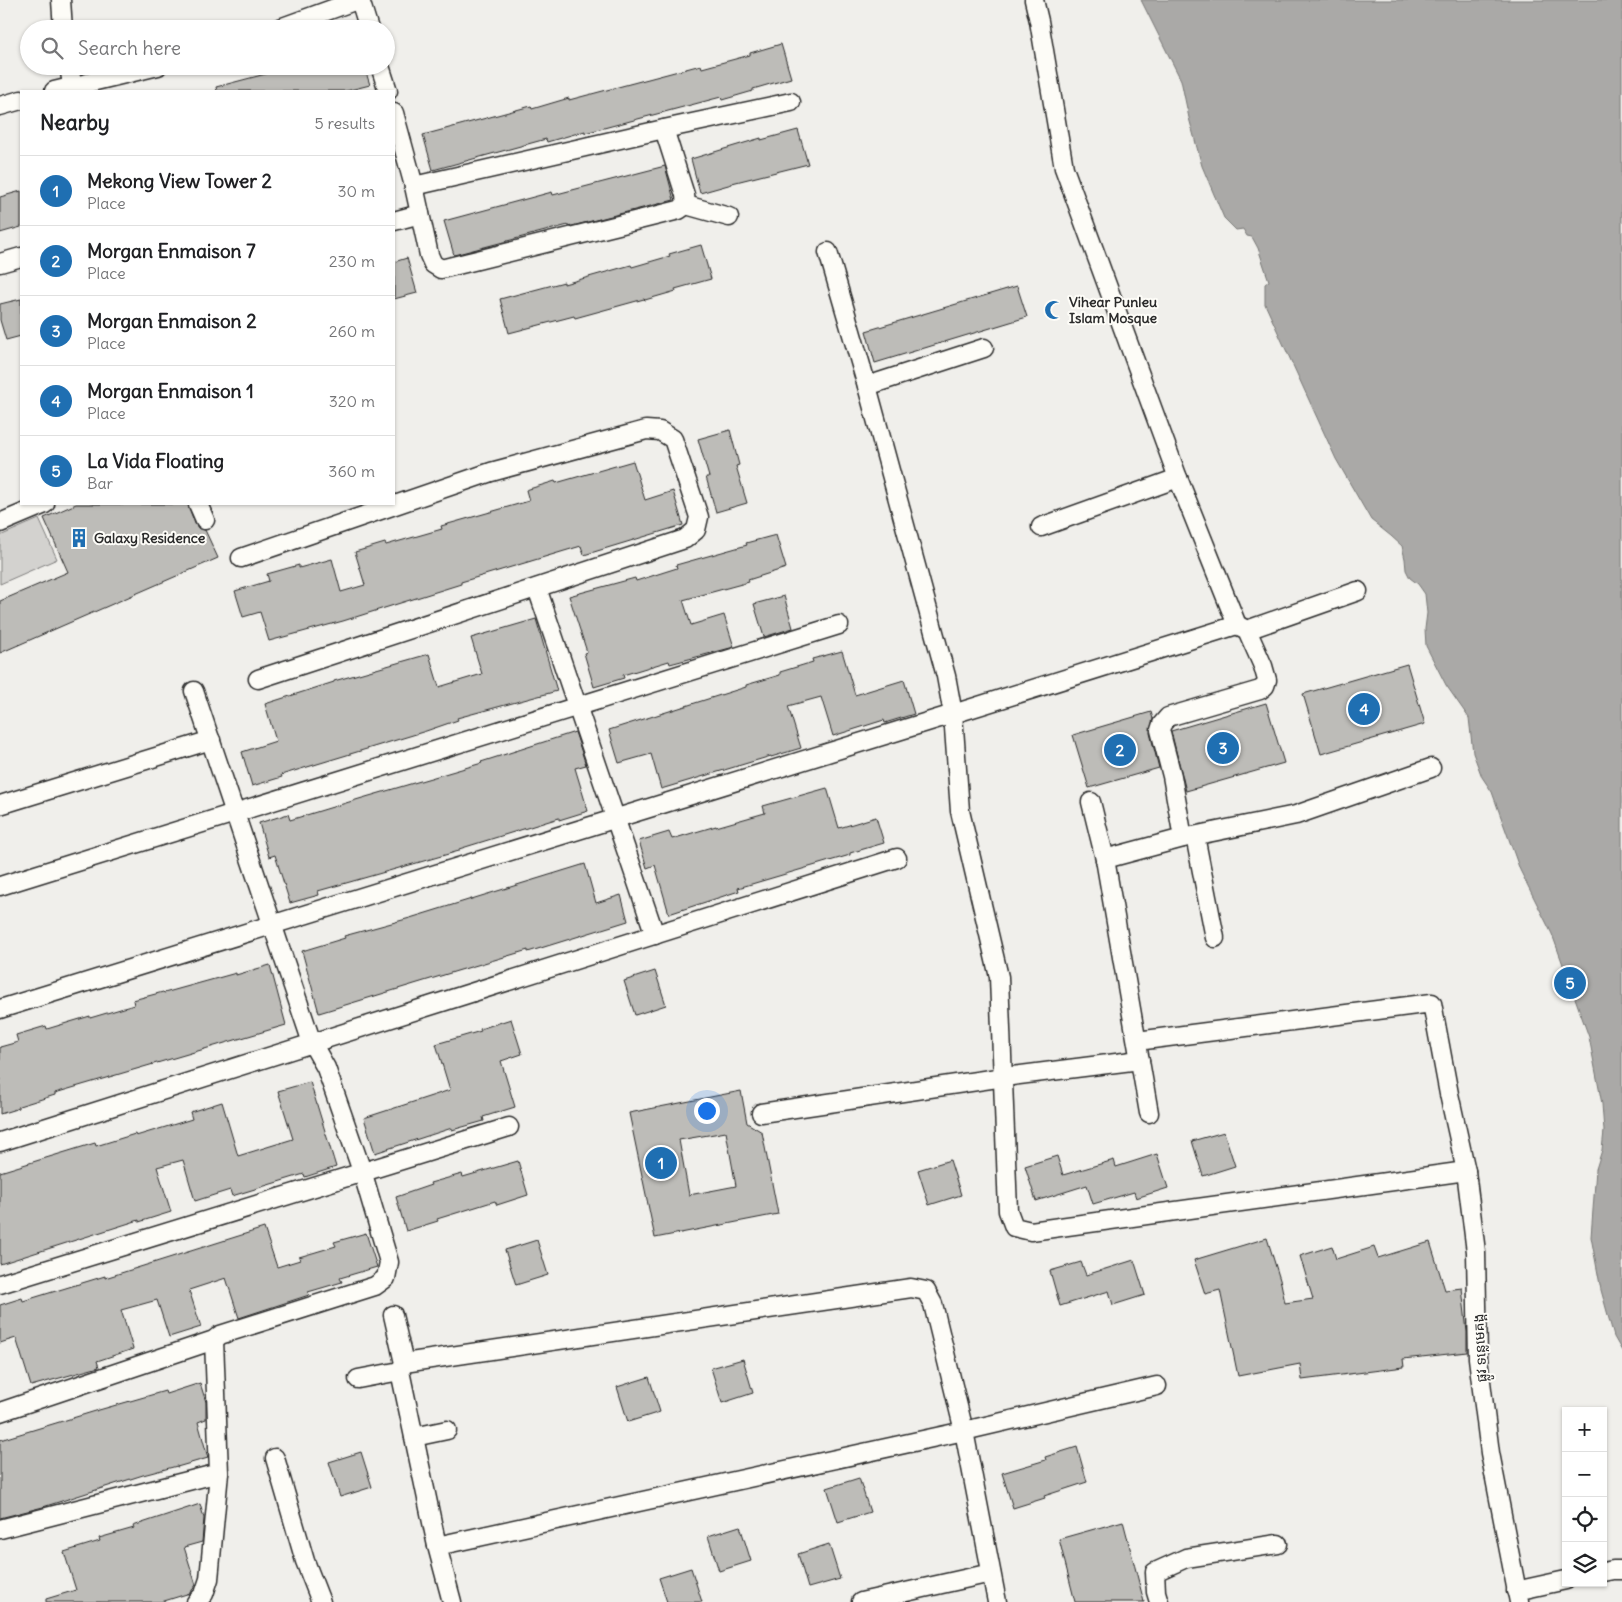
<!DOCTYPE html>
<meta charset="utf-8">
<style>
:root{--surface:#fff;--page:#f6f6f6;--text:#202124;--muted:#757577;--line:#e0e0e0;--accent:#1f6fb2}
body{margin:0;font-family:Delius,"Noto Sans Khmer",sans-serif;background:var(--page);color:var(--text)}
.controls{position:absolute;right:15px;bottom:15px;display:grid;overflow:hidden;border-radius:0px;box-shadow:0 1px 4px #0004}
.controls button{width:45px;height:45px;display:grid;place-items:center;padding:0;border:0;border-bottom:1px solid var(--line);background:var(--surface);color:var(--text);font:25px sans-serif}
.you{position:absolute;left:706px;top:1110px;width:18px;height:18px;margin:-12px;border:4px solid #fff;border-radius:50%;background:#1a73e8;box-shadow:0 0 0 8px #1a73e833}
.badge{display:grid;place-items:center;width:32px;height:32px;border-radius:50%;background:var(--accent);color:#fff;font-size:16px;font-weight:700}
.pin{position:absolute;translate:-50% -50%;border:2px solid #fff;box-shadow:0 1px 5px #0006}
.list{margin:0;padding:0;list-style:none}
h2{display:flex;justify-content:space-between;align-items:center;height:65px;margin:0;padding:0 20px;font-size:21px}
h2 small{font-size:16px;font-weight:400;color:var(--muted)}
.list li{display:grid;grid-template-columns:32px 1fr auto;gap:15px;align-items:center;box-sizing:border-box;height:70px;padding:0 20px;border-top:1px solid var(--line)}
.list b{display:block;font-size:19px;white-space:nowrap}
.list p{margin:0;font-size:16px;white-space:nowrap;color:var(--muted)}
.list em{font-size:16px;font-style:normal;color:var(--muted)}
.icon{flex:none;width:28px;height:28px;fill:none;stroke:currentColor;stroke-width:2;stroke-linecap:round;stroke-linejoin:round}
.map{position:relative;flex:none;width:1622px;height:1602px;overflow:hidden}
.search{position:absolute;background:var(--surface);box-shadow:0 1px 4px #0004;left:20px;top:20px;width:375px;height:55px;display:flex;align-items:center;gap:12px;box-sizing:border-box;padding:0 18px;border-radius:28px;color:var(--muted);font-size:19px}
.panel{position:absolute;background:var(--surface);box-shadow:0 1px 4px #0004;left:20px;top:90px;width:375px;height:415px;border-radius:0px}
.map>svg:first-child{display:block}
.green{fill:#d3d2cf;stroke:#7f7e7d}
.water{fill:#aaa9a7;stroke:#777775}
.building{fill:#bdbcb8;stroke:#2b2b2b;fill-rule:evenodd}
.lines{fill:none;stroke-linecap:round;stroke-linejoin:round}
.minor-casing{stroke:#2b2b2b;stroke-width:21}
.minor{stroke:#fdfcf7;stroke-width:18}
.labels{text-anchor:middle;stroke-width:4;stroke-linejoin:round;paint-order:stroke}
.poi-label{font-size:14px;font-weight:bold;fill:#2b2b2b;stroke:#fdfcf7;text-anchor:start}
.street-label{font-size:14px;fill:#2b2b2b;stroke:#fdfcf7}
</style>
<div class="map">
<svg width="1622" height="1602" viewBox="0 0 1622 1602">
<rect width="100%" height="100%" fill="#f0efeb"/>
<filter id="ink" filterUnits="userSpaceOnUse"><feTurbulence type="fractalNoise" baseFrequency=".02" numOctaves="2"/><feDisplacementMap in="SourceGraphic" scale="10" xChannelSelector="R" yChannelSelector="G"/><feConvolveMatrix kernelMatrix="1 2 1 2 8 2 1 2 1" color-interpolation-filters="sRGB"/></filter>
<g filter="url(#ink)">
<path class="green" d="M39 519 57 559 0 584V536Z"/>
<path class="water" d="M1141 0H1622V1351L1614 1337 1601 1290 1591 1237 1596 1169 1602 1150 1604 1131 1602 1104 1589 1037 1552 934 1520 870 1492 792 1482 777 1473 753 1469 718 1446 685 1426 646 1425 629 1427 613 1425 594 1418 584 1410 578 1406 570 1405 559 1402 546 1391 536 1371 520 1336 459 1265 304V284L1269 281 1258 248 1252 237 1247 236 1243 229 1236 230 1224 218 1202 166 1189 118 1181 80Z"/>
<g class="building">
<path d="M781 44 791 78 753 89V91L722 100 721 97 585 133V131L547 142 546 139 433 170 423 135 531 106 532 109 569 98V100L701 65 702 68 750 55V53Z"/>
<path d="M296 66H364L370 85 346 91H217L216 87Z"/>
<path d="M798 130 808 164 732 183V184L700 193 691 159 761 138V140Z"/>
<path d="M665 166 674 200 568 227V225L454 255 444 221 552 192 553 195Z"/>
<path d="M21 191V227L0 233V197Z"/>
<path d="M701 245 711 279 675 289 676 291 645 300 644 299 575 318 574 316 509 333 500 299 564 282V284L631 265 632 267 670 256 669 254Z"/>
<path d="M407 258 417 293 394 299V262Z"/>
<path d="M1017 286 1027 317 875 363 866 331Z"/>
<path d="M21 299V336L6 340 0 320V304Z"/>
<path d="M730 430 739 465 736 466 747 503 716 512 706 477H709L698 439Z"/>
<path d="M633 461 645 500 673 491 683 525 584 555 581 546 498 571 461 582V584L343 621 269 641 260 612 243 617 235 591 269 581 267 574 299 565V568L332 559 341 592 365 585 355 552 385 543 386 545 442 529 441 526 529 501 526 490 555 481 556 483Z"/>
<path d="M76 504H188L195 524 199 529 205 530 218 558 0 653V601L68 572 44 518Z"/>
<path d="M776 535 786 568 748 580 749 582 683 600 691 625 724 615 734 647 670 664 669 661 623 675 624 678 594 687 584 653 587 652 569 596 635 578 636 581 677 568 676 565 747 545 746 543Z"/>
<path d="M784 596 793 628 764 637 754 604Z"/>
<path d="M536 619 557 691 457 718 458 720 426 731 281 775 282 777 252 786 242 752 276 741 265 704 334 682V681L429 654 439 687 482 674 471 638Z"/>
<path d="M842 651 855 695 904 680 914 714 885 723 884 720 833 736 821 697 788 706 801 748 771 757V756L661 789 651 754 619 763 609 730 746 687V685L780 675V672L813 662 812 659Z"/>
<path d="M1407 664 1425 724 1321 754 1303 694Z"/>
<path d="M1266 703 1284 763 1186 791 1171 731Z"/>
<path d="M1151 712 1153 719 1150 733 1159 768 1089 788 1073 735Z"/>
<path d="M575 732 586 765 575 768 588 811 559 820V818L459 849V851L318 891 319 895 290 903 275 855 269 857 259 823 288 814 290 820 359 799 482 763 481 762Z"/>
<path d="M827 788 839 828 876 817 884 843 850 853V855L738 888 739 891 669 914 655 865 647 868 639 841 669 832 672 839 716 826V827L765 813 763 806Z"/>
<path d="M585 864 596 903 621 895 628 921 528 952V950L457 971 319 1013 302 951 345 938 344 936 410 918Z"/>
<path d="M270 965 286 1025 55 1093V1095L19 1106V1108L0 1114V1047L18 1042 16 1035 46 1026 47 1029 90 1016V1018L134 1005 133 1000 163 992 164 993 236 973V975Z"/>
<path d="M655 971 666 1005 635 1015 624 981Z"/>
<path d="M511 1019 522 1054 501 1061 515 1107 483 1117 484 1121 452 1130V1128L375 1153 364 1118 450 1090 436 1044 481 1031 480 1029Z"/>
<path d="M310 1082 336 1167 305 1177 304 1174 232 1196 230 1190 195 1201 183 1160 157 1167 171 1212 139 1222V1220L0 1264V1172L95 1143 96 1146 135 1134 136 1136 192 1119 190 1112 222 1102 238 1156 293 1139 278 1091Z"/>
<path d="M741 1091 747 1123 762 1132 778 1214 655 1238 629 1113ZM726 1132 736 1186 689 1195 679 1140Z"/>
<path d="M1224 1132 1235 1166 1203 1176 1192 1141Z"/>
<path d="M1157 1154 1168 1188 1136 1198 1134 1192 1093 1204 1087 1185 1036 1201 1025 1166 1057 1156 1063 1175 1114 1160 1116 1167Z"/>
<path d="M950 1160 961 1195 929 1205 918 1170Z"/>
<path d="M518 1161 528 1195 497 1205 495 1201 437 1219 438 1221 406 1231 396 1197 431 1185 430 1183 462 1174 463 1177Z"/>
<path d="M264 1228 277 1267 300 1260 299 1257 336 1246 334 1242 366 1233 377 1267 340 1278 342 1282 308 1292 309 1295 239 1318 226 1278 189 1290 201 1327 169 1337 157 1300 121 1310 133 1349 97 1361 99 1367 31 1386 16 1338 0 1343V1305L22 1298 23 1301 105 1276V1278Z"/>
<path d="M1267 1238 1281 1283 1285 1303 1313 1299 1300 1256 1332 1246 1336 1259 1374 1247 1378 1258 1430 1242 1445 1290 1462 1288 1467 1332V1352L1403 1359 1404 1367 1302 1380 1300 1364 1238 1376 1220 1290 1205 1294 1194 1260Z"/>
<path d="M537 1240 548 1275 516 1285 505 1250Z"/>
<path d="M1134 1260 1145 1295 1113 1305 1109 1291 1060 1306 1050 1271 1081 1262 1086 1275Z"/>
<path d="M743 1359 753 1393 722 1403 711 1368Z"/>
<path d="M649 1377 660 1412 628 1422 617 1387Z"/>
<path d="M200 1383 206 1402V1419L198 1422 208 1458 177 1467V1466L143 1475 43 1507 0 1518V1440L99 1410 165 1391 166 1394Z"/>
<path d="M1077 1447 1087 1482 1044 1496 1045 1498 1013 1508 1002 1473 1046 1460 1045 1457Z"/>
<path d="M361 1452 372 1487 340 1497 329 1462Z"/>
<path d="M859 1478 870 1512 838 1522 827 1488Z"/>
<path d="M200 1504 204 1518 202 1542 184 1547 196 1585 190 1593 161 1602H46V1599L76 1590 64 1552 100 1541 99 1538 134 1528 133 1526Z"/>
<path d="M1123 1521 1144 1602H1075L1059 1539Z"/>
<path d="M740 1526 751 1561 719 1571 708 1536Z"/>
<path d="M829 1544 840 1579 808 1588 798 1554Z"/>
<path d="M691 1568 702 1602H667L659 1578Z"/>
</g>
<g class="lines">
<g class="minor-casing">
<g id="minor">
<path d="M61 0 63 29"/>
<path d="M360 0 369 29"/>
<path d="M1034 0 1039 21 1064 168 1178 478 1237 625 953 714 960 811 999 977 1008 1211 1014 1227 1031 1231 1466 1171"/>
<path d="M277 29 357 0"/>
<path d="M69 66 73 91"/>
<path d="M380 66 388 91"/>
<path d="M54 91 158 66"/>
<path d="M0 106 21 100"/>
<path d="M394 113 414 186 429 255 433 264 441 269 679 210 686 205 685 195 664 129"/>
<path d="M414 186 664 129 791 102"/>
<path d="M686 205 729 217"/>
<path d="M394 221 420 214"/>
<path d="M0 263 21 257"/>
<path d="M867 386 984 348"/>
<path d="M198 504 205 520"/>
<path d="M0 523 45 504"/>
<path d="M1041 527 1178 478"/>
<path d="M241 558 491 472 646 430 660 431 673 439 699 517 696 530 685 539 258 679"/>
<path d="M537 588 655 935"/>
<path d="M1247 630 1358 591"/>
<path d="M1091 802 1105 859 1149 1113"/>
<path d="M0 805 211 740"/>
<path d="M1195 836 1215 938"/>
<path d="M1183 838 1172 776 1160 730 1162 724 1168 717 1260 690 1265 686 1267 680 1263 666 1247 630 1237 625"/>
<path d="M1105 859 1183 838 1296 815 1431 768"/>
<path d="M0 886 839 625"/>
<path d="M0 1009 953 714 946 676 867 386 828 252"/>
<path d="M1137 1041 1432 1003 1449 1094 1466 1171 1476 1252 1478 1358 1490 1453 1519 1602"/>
<path d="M761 1113 1004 1077 1140 1060"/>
<path d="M0 1142 897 858"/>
<path d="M0 1284 509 1127"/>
<path d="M393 1315 404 1363 400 1371 437 1546 452 1602"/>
<path d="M404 1363 911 1288 926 1291 933 1304 964 1431 997 1602"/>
<path d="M358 1379 400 1371"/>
<path d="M0 1412 214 1340 220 1335 375 1286 386 1278 389 1262 363 1174 326 1068 312 1043 194 691"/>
<path d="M414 1437 447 1430"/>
<path d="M275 1458 305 1561 321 1602"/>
<path d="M0 1529 219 1473"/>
<path d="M437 1546 964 1431 1157 1386"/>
<path d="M1603 1572 1613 1570H1622"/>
<path d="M1516 1591 1566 1580"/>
<path d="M196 1602 204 1594 209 1579 219 1473 214 1340"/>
<path d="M861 1602 991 1573"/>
<path d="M1159 1602 1156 1592 1155 1572 1186 1558 1278 1544"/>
</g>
</g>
<use href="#minor" class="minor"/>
</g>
</g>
<defs>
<g id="mosque-bare" transform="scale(1.5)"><path d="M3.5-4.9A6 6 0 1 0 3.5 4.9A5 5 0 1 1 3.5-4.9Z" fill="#1f6fb2" stroke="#fdfcf7" stroke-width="2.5" paint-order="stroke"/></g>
<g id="building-bare" transform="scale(1.5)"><path d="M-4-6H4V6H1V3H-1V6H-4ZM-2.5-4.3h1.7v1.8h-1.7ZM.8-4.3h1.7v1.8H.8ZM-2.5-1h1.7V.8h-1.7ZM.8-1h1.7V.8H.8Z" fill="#1f6fb2" stroke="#fdfcf7" stroke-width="2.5" paint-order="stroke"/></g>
</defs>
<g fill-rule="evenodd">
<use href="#mosque-bare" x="1054" y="310"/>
<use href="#building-bare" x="79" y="538"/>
</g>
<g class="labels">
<g class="poi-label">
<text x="1069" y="307">Vihear Punleu<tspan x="1069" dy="16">Islam Mosque</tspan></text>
<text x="94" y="543">Galaxy Residence</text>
</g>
<g class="street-label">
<text transform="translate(1480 1348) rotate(-93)" y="5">ផ្លូវ ទន្លេមេគង្គ</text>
</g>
</g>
</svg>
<div class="controls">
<button>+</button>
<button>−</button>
<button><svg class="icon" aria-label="locate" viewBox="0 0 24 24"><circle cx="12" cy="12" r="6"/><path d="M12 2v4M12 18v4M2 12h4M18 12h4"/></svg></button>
<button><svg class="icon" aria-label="layers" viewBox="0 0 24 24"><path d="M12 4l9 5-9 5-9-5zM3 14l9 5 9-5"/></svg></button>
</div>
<div class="you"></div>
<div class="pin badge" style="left:661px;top:1163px">1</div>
<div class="pin badge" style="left:1120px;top:750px">2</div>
<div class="pin badge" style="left:1223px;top:748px">3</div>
<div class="pin badge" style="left:1364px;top:709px">4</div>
<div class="pin badge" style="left:1570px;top:983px">5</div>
<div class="search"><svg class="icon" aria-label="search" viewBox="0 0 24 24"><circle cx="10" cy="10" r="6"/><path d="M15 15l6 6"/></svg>Search here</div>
<section class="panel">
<h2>Nearby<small>5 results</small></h2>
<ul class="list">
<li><span class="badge">1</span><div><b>Mekong View Tower 2</b><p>Place</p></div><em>30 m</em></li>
<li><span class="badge">2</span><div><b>Morgan Enmaison 7</b><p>Place</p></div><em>230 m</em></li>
<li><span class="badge">3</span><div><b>Morgan Enmaison 2</b><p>Place</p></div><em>260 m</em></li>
<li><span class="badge">4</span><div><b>Morgan Enmaison 1</b><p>Place</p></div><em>320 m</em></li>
<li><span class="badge">5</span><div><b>La Vida Floating</b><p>Bar</p></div><em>360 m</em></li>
</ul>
</section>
</div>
